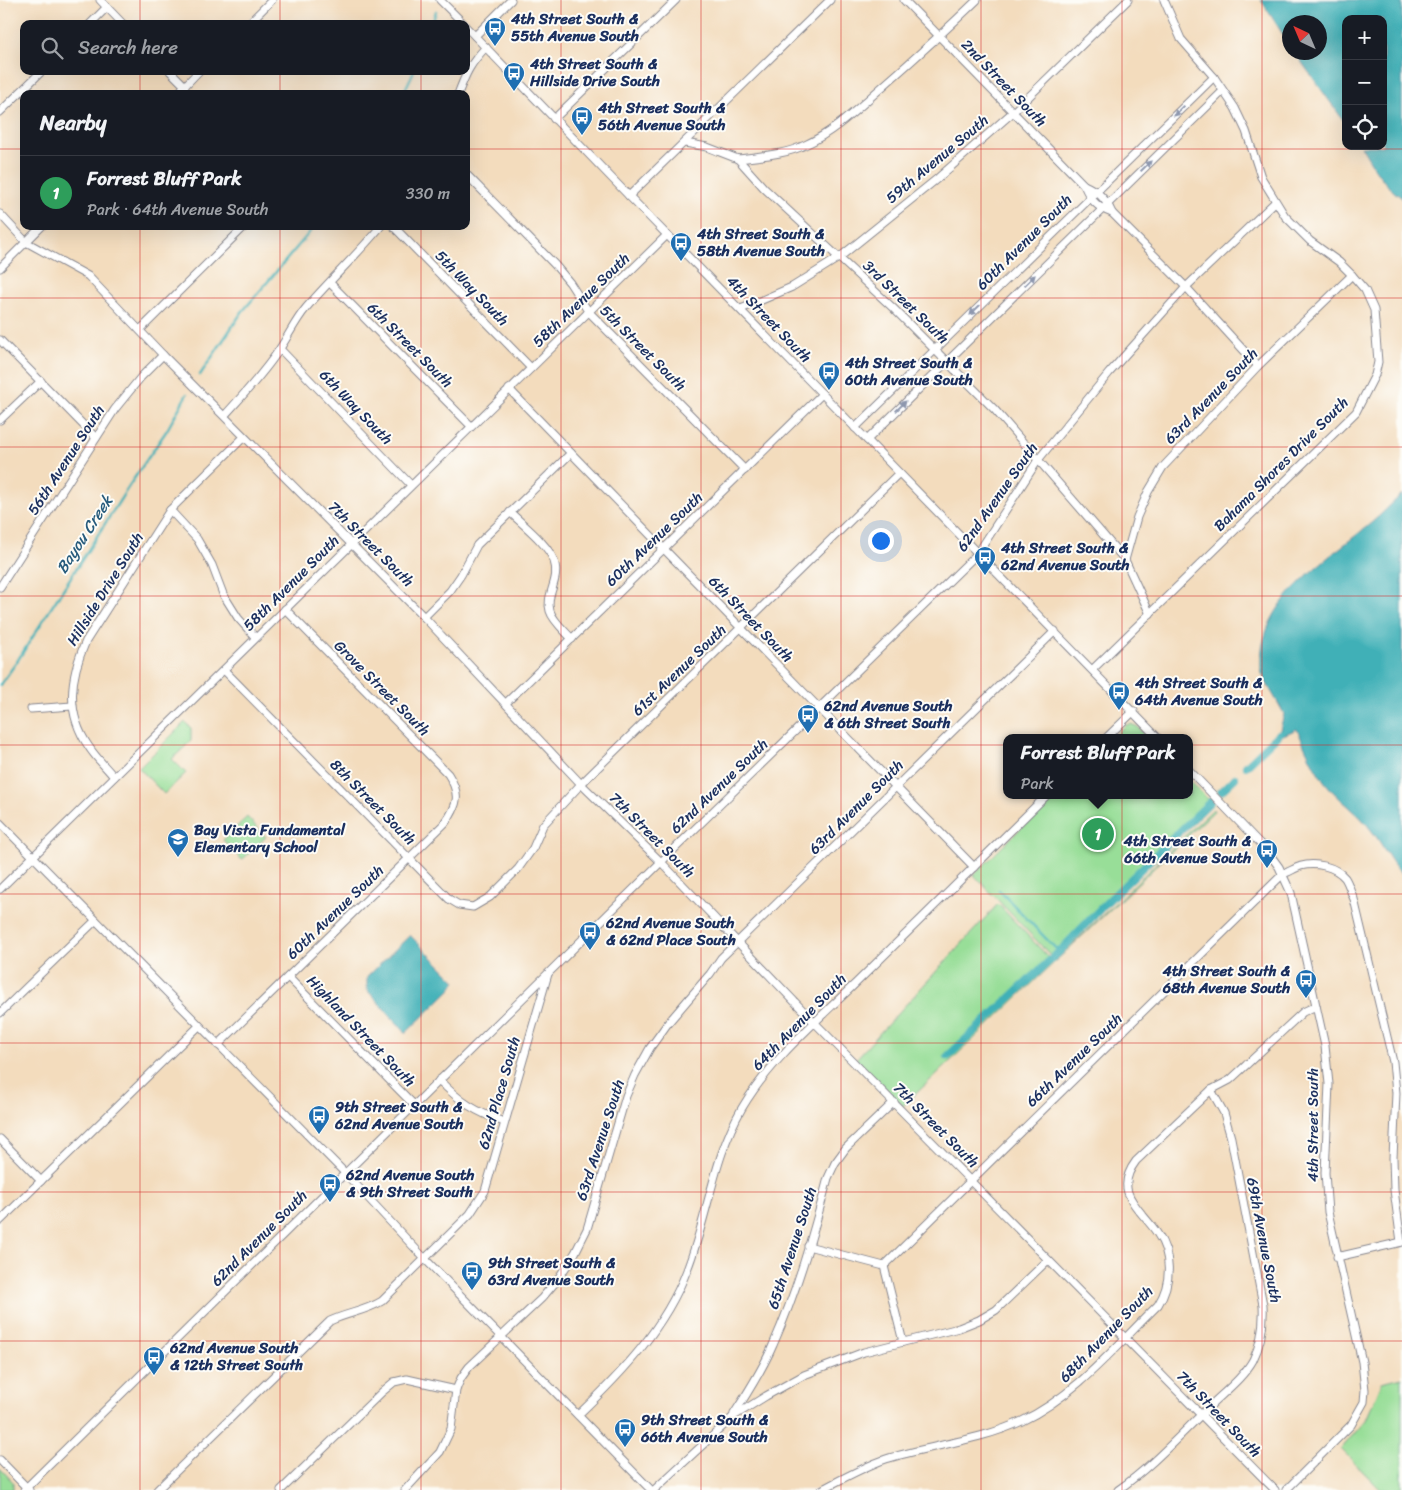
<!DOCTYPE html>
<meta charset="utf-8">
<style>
:root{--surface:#171b24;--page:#242831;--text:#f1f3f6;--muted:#9ea1a6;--line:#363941;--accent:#1f6fb2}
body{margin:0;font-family:Sriracha,sans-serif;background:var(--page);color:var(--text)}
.controls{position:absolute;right:15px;top:15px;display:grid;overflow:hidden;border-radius:10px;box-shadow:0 5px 20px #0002}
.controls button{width:45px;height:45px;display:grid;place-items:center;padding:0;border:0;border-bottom:1px solid var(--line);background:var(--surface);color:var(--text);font:25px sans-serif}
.compass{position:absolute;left:1282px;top:15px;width:45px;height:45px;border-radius:50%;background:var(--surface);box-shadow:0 5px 20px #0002;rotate:316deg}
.you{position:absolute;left:880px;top:540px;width:18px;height:18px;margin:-12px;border:4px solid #fff;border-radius:50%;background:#1a73e8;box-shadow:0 0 0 8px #1a73e833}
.badge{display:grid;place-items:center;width:32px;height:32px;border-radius:50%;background:var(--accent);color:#fff;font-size:16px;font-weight:700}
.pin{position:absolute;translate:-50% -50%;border:2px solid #fff;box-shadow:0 1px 5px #0006}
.popup{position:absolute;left:1003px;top:734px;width:190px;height:65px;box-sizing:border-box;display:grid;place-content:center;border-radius:10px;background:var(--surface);filter:drop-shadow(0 1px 4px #0005);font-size:16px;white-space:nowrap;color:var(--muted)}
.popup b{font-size:19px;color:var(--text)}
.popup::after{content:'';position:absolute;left:50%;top:100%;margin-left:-10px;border:10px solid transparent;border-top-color:var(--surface)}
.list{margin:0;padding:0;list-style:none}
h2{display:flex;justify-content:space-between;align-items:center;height:65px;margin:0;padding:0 20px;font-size:21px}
h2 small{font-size:16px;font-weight:400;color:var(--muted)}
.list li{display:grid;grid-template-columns:32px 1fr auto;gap:15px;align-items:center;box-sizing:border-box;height:75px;padding:0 20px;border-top:1px solid var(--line)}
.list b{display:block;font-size:19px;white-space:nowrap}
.list p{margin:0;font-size:16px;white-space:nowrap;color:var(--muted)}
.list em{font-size:16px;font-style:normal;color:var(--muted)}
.icon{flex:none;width:28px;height:28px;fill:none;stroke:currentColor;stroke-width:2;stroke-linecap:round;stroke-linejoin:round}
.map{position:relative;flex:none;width:1402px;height:1490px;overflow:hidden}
.search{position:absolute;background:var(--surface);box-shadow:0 5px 20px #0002;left:20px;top:20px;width:450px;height:55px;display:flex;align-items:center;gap:12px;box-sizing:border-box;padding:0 18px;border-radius:10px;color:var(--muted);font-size:19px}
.panel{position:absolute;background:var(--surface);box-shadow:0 5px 20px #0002;left:20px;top:90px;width:450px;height:140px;border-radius:10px}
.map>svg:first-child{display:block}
.green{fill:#98de98;stroke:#5a867b}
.water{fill:#3fb0b7;stroke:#2d708a}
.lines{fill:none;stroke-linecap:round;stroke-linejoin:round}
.stream{stroke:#3fb0b7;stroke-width:2.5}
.canal{stroke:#3fb0b7;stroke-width:8}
.minor-casing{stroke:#87868e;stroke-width:9}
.minor{stroke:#fff;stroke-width:7}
.oneway{fill:#8d97ae}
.grid{fill:none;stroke:#d62828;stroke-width:1;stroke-opacity:0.55}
.labels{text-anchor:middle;stroke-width:4;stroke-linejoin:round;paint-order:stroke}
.poi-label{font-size:15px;font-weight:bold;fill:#1b2f5e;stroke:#fdfcf7;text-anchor:start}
.street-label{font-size:15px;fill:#1b2f5e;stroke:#fdfcf7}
.water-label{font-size:16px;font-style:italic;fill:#285c7d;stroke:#fdfcf7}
</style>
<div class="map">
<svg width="1402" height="1490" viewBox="0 0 1402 1490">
<rect width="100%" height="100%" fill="#fdfcf7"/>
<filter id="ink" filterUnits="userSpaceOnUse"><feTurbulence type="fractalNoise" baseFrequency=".02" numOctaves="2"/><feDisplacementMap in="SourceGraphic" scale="10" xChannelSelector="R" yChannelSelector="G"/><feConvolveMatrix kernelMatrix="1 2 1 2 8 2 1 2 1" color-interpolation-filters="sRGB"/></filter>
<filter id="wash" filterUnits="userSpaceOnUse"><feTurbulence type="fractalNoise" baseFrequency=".0096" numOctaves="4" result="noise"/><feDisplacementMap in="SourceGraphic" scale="20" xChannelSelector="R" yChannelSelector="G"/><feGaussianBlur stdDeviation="1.12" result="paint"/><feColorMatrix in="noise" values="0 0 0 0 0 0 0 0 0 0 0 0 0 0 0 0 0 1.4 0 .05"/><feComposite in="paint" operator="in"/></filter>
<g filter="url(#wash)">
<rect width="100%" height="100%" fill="#f3dcbd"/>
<g class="green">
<path d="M185 722 191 728V741L172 759 186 773 164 794 139 768Z"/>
<path d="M1131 724 1138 727 1148 738H1113L1126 725Z"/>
<path d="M1189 780 1208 799 1210 807 1053 958 974 875 1054 795H1189Z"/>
<path d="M1213 809 1214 811 903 1106 856 1059 998 904 1051 960H1056Z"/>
<path d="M247 817 266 837 242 860 223 840Z"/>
<path d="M1402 1377V1490H1381L1341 1449 1366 1420 1382 1382Z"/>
<path d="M0 1468 13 1482V1490H0Z"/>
</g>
<g class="water">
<path d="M1261 0H1402V198C1383 185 1373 166 1361 146H1383V19H1346V124L1295 53 1320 52V22H1290L1289 44Z"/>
<path d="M1402 494V874C1389 861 1383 844 1371 830 1359 813 1341 802 1328 786 1314 770 1306 749 1297 729L1281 736 1279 734 1284 714C1280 705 1262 678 1261 670 1257 600 1324 563 1371 523 1382 514 1391 504 1402 494Z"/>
<path d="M410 935 456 981 451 989 406 1033 367 990V977Z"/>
</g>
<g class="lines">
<g class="stream">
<path d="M432 24 436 11"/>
<path d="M403 94 414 71"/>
<path d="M200 375 242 312 315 226"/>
<path d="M0 685 16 663 129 486 167 430 187 394"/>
<path d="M999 890 1059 952"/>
</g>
<g class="canal">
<path d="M1246 766 1279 734"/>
<path d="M1221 791 1235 778"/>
<path d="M948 1056 1059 952 1104 905 1210 802"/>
</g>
</g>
</g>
<g filter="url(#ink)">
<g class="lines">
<g class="minor-casing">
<g id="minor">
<path d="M100 0 123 24"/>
<path d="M440 0 464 24"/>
<path d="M904 0 1084 185C1090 199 1097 208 1112 213"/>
<path d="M90 24 107 7"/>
<path d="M248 24 272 0"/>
<path d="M466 27 629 196 1158 738"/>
<path d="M475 36 511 0"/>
<path d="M170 71 185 86"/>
<path d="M177 94 199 71"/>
<path d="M458 94C466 73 470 64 486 47"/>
<path d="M0 112 42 71"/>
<path d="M554 119 676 0"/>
<path d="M685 143 707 147 738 159 764 188 893 308 995 410 1125 560 1150 614"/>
<path d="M738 159C760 156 784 155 805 145 834 132 857 109 881 88 914 59 946 30 977 0"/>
<path d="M466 174 555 265 570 283 588 311 745 470"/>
<path d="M1084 185C1098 191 1106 199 1112 213L1186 287 1258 366"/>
<path d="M629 196 830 0"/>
<path d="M0 214 26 242 88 276 163 355 424 617 581 784 661 862 815 1023 1275 1490"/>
<path d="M393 226 531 368"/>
<path d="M0 268 42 226"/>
<path d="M330 283 471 426"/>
<path d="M741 309 792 287 840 257 938 178 1013 112 1128 0"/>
<path d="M140 330 245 226"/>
<path d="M0 340 96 438"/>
<path d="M280 349 411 485"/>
<path d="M509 389 664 549 974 867"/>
<path d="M225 415C244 394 263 374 279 350 288 337 295 321 306 308 330 280 357 255 381 226"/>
<path d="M0 420 41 381"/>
<path d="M855 428 1214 77"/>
<path d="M867 440 1223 91"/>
<path d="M170 510 197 539 212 565 223 594 238 618 255 637"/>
<path d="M510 512C523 525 548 544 554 561 561 580 545 594 550 611 553 621 565 631 572 639"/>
<path d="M1125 560 1137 517 1148 492 1163 467 1258 366 1352 275"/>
<path d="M0 587 115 409 141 377 163 355"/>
<path d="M424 617 450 591 461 575 477 545 571 453"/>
<path d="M1093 669 1356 412 1375 375 1378 362 1374 310 1365 290 1352 275 1339 262 1310 241 1285 216 1261 177 1246 131 1235 108 1214 77 1181 39 1164 0"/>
<path d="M224 670 449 899 459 905 473 907 490 897 518 869 533 848 543 825 581 784 899 473"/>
<path d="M506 703 822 394"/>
<path d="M31 709 72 706"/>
<path d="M1106 738 1134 711"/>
<path d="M1189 770 1268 852 1279 867 1291 893 1325 1046 1329 1084 1325 1173 1328 1212 1362 1362 1365 1390 1364 1402 1351 1425 1286 1490"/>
<path d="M114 777C106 767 96 758 89 747 65 713 70 677 86 641L170 510 244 437"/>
<path d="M0 823 345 1173 425 1259 651 1490"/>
<path d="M0 889 667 235"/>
<path d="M288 977 414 1105"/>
<path d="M0 1013 95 921"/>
<path d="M218 1045 445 823C458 805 461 794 448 774L285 609"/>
<path d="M439 1080C460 1102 476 1112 504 1122"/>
<path d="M0 1139 41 1181"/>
<path d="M0 1221 199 1026"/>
<path d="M808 1246 884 1266 903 1342"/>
<path d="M1337 1257 1402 1242"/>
<path d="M884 1266 1283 874C1289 872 1295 868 1301 866 1315 862 1335 866 1345 878 1349 884 1351 893 1354 899L1393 1062 1396 1093 1393 1158 1394 1190 1401 1242"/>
<path d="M734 1414C748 1392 763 1369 773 1345 797 1291 813 1234 828 1178L835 1163 846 1148 894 1102"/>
<path d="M578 1415C622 1373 665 1328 687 1270 708 1217 713 1158 742 1108 771 1059 817 1021 857 982 920 920 984 857 1047 795"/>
<path d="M0 1460 29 1490"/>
<path d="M24 1490 661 862 978 553 1038 460 1109 373 1186 287 1275 202"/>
<path d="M157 1490 330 1321C347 1313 366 1311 382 1301L470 1214 485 1191 548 974"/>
<path d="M281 1490 382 1392 394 1382 407 1379 456 1390"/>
<path d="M405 1490 440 1452 451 1429 456 1390 461 1378 469 1367 542 1298 558 1279 575 1253 587 1229 626 1096 635 1075 650 1048 668 1023 710 974 721 958 1055 631"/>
<path d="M654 1490 734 1416 766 1396 804 1375 864 1352 959 1328 979 1320 996 1310 1048 1260"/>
<path d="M821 1490C842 1479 863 1467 886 1459 931 1445 980 1441 1022 1421 1075 1396 1116 1346 1158 1305 1172 1283 1172 1254 1157 1233 1140 1208 1112 1193 1136 1161L1211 1090 1230 1080 1243 1068 1303 1012 1316 1006"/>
<path d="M1118 1490C1151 1467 1179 1436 1208 1408 1223 1393 1243 1378 1253 1360 1262 1342 1264 1325 1263 1305L1231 1138 1224 1113 1211 1090"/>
</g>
</g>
<use href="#minor" class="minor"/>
</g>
<defs><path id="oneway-solid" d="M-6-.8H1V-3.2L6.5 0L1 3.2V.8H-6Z" transform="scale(1.25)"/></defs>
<g class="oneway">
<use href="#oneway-solid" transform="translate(1179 111) rotate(136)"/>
<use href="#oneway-solid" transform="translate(1146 166) rotate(-44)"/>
<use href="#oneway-solid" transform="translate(1030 280) rotate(-44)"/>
<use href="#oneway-solid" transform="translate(975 310) rotate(135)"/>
<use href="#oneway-solid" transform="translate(901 406) rotate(-45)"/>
</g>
</g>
<path class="grid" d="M140 0V24M280 0V24M421 0V24M561 0V1490M701 0V1490M841 0V1490M981 0V1490M1122 0V1490M1262 0V1490M140 71V94M280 71V94M421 71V94M0 149H24M466 149H1402M140 226V1490M280 226V1490M421 226V1490M0 298H1402M0 447H1402M0 596H1402M0 745H1402M0 894H1402M0 1043H1402M0 1192H1402M0 1341H1402"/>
<defs>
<g id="bus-pin" transform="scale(1.125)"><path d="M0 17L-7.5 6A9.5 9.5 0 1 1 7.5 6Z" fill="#1f6fb2" stroke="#fdfcf7"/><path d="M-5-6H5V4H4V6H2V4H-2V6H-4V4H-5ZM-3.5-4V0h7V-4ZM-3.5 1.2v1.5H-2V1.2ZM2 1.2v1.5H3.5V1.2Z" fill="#fff"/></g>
<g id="school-pin" transform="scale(1.125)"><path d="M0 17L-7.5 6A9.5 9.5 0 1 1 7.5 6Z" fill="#1f6fb2" stroke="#fdfcf7"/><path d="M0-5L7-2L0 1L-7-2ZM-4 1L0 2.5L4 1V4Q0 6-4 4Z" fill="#fff"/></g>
</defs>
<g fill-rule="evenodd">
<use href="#bus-pin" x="495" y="28"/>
<use href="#bus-pin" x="514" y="73"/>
<use href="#bus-pin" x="582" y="117"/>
<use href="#bus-pin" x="681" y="243"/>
<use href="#bus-pin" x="829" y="372"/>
<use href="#bus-pin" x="985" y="557"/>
<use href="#bus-pin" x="1119" y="692"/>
<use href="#bus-pin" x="808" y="715"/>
<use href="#school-pin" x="178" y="839"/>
<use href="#bus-pin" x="1267" y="850"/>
<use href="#bus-pin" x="590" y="932"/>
<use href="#bus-pin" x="1306" y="980"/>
<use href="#bus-pin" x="319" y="1116"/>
<use href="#bus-pin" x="330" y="1184"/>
<use href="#bus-pin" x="472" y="1272"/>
<use href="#bus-pin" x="154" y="1357"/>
<use href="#bus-pin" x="625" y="1429"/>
</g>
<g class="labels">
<g class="poi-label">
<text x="511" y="24">4th Street South &amp;<tspan x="511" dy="17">55th Avenue South</tspan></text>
<text x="530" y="69">4th Street South &amp;<tspan x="530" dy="17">Hillside Drive South</tspan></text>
<text x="598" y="113">4th Street South &amp;<tspan x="598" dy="17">56th Avenue South</tspan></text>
<text x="697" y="239">4th Street South &amp;<tspan x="697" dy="17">58th Avenue South</tspan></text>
<text x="845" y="368">4th Street South &amp;<tspan x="845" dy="17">60th Avenue South</tspan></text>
<text x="1001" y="553">4th Street South &amp;<tspan x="1001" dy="17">62nd Avenue South</tspan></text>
<text x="1135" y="688">4th Street South &amp;<tspan x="1135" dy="17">64th Avenue South</tspan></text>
<text x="824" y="711">62nd Avenue South<tspan x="824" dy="17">&amp; 6th Street South</tspan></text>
<text x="194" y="835">Bay Vista Fundamental<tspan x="194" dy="17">Elementary School</tspan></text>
<text x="1251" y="846" text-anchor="end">4th Street South &amp;<tspan x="1251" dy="17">66th Avenue South</tspan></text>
<text x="606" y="928">62nd Avenue South<tspan x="606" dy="17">&amp; 62nd Place South</tspan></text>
<text x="1290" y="976" text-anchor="end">4th Street South &amp;<tspan x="1290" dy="17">68th Avenue South</tspan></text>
<text x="335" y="1112">9th Street South &amp;<tspan x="335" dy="17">62nd Avenue South</tspan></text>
<text x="346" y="1180">62nd Avenue South<tspan x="346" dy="17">&amp; 9th Street South</tspan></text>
<text x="488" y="1268">9th Street South &amp;<tspan x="488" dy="17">63rd Avenue South</tspan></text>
<text x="170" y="1353">62nd Avenue South<tspan x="170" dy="17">&amp; 12th Street South</tspan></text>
<text x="641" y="1425">9th Street South &amp;<tspan x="641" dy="17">66th Avenue South</tspan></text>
</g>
<g class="street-label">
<text transform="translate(1004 83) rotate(46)" y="5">2nd Street South</text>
<text transform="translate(937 159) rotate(-40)" y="5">59th Avenue South</text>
<text transform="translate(1024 242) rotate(-45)" y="5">60th Avenue South</text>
<text transform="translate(472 288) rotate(46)" y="5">5th Way South</text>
<text transform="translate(581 300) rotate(-44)" y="5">58th Avenue South</text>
<text transform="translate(906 302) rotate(44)" y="5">3rd Street South</text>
<text transform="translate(769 319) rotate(46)" y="5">4th Street South</text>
<text transform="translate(410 345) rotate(45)" y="5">6th Street South</text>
<text transform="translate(643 348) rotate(45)" y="5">5th Street South</text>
<text transform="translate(1211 396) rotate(-46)" y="5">63rd Avenue South</text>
<text transform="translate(356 407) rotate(46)" y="5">6th Way South</text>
<text transform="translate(66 460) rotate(-57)" y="5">56th Avenue South</text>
<text transform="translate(1281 464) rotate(-45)" y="5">Bahama Shores Drive South</text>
<text transform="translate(997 497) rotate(-55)" y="5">62nd Avenue South</text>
<text transform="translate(654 539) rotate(-44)" y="5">60th Avenue South</text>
<text transform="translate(371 544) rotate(45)" y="5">7th Street South</text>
<text transform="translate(291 583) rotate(-45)" y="5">58th Avenue South</text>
<text transform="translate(105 589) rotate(-58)" y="5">Hillside Drive South</text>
<text transform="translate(751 619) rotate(46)" y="5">6th Street South</text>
<text transform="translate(679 670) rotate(-44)" y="5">61st Avenue South</text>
<text transform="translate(382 688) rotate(45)" y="5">Grove Street South</text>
<text transform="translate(719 786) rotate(-44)" y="5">62nd Avenue South</text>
<text transform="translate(373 802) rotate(45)" y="5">8th Street South</text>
<text transform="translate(856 807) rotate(-45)" y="5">63rd Avenue South</text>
<text transform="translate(652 835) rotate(45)" y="5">7th Street South</text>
<text transform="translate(335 912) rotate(-44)" y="5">60th Avenue South</text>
<text transform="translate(799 1022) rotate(-46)" y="5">64th Avenue South</text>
<text transform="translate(361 1031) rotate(46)" y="5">Highland Street South</text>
<text transform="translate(1074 1060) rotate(-44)" y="5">66th Avenue South</text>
<text transform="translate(499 1093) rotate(-74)" y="5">62nd Place South</text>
<text transform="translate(936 1125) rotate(45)" y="5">7th Street South</text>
<text transform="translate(1313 1125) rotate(-90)" y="5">4th Street South</text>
<text transform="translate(600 1140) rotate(-72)" y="5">63rd Avenue South</text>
<text transform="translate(259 1238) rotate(-45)" y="5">62nd Avenue South</text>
<text transform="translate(1264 1240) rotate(79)" y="5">69th Avenue South</text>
<text transform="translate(792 1248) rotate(-72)" y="5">65th Avenue South</text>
<text transform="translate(1106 1334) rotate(-46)" y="5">68th Avenue South</text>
<text transform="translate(1219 1414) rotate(46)" y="5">7th Street South</text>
</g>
<g class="water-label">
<text transform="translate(84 534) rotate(-57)" y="6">Bayou Creek</text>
</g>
</g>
</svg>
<div class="controls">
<button>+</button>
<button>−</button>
<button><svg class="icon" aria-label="locate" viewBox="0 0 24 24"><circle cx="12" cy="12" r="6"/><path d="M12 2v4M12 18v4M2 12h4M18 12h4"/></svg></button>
</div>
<svg class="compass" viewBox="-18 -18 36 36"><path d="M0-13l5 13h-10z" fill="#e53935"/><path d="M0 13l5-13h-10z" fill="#9ea1a6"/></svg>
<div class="you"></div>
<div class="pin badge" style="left:1098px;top:834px;background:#2e9e5b">1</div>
<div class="popup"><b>Forrest Bluff Park</b>Park</div>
<div class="search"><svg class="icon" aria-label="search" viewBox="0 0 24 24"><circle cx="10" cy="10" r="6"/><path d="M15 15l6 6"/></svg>Search here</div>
<section class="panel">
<h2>Nearby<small></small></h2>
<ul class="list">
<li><span class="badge" style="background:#2e9e5b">1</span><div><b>Forrest Bluff Park</b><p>Park · 64th Avenue South</p></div><em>330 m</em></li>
</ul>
</section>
</div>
